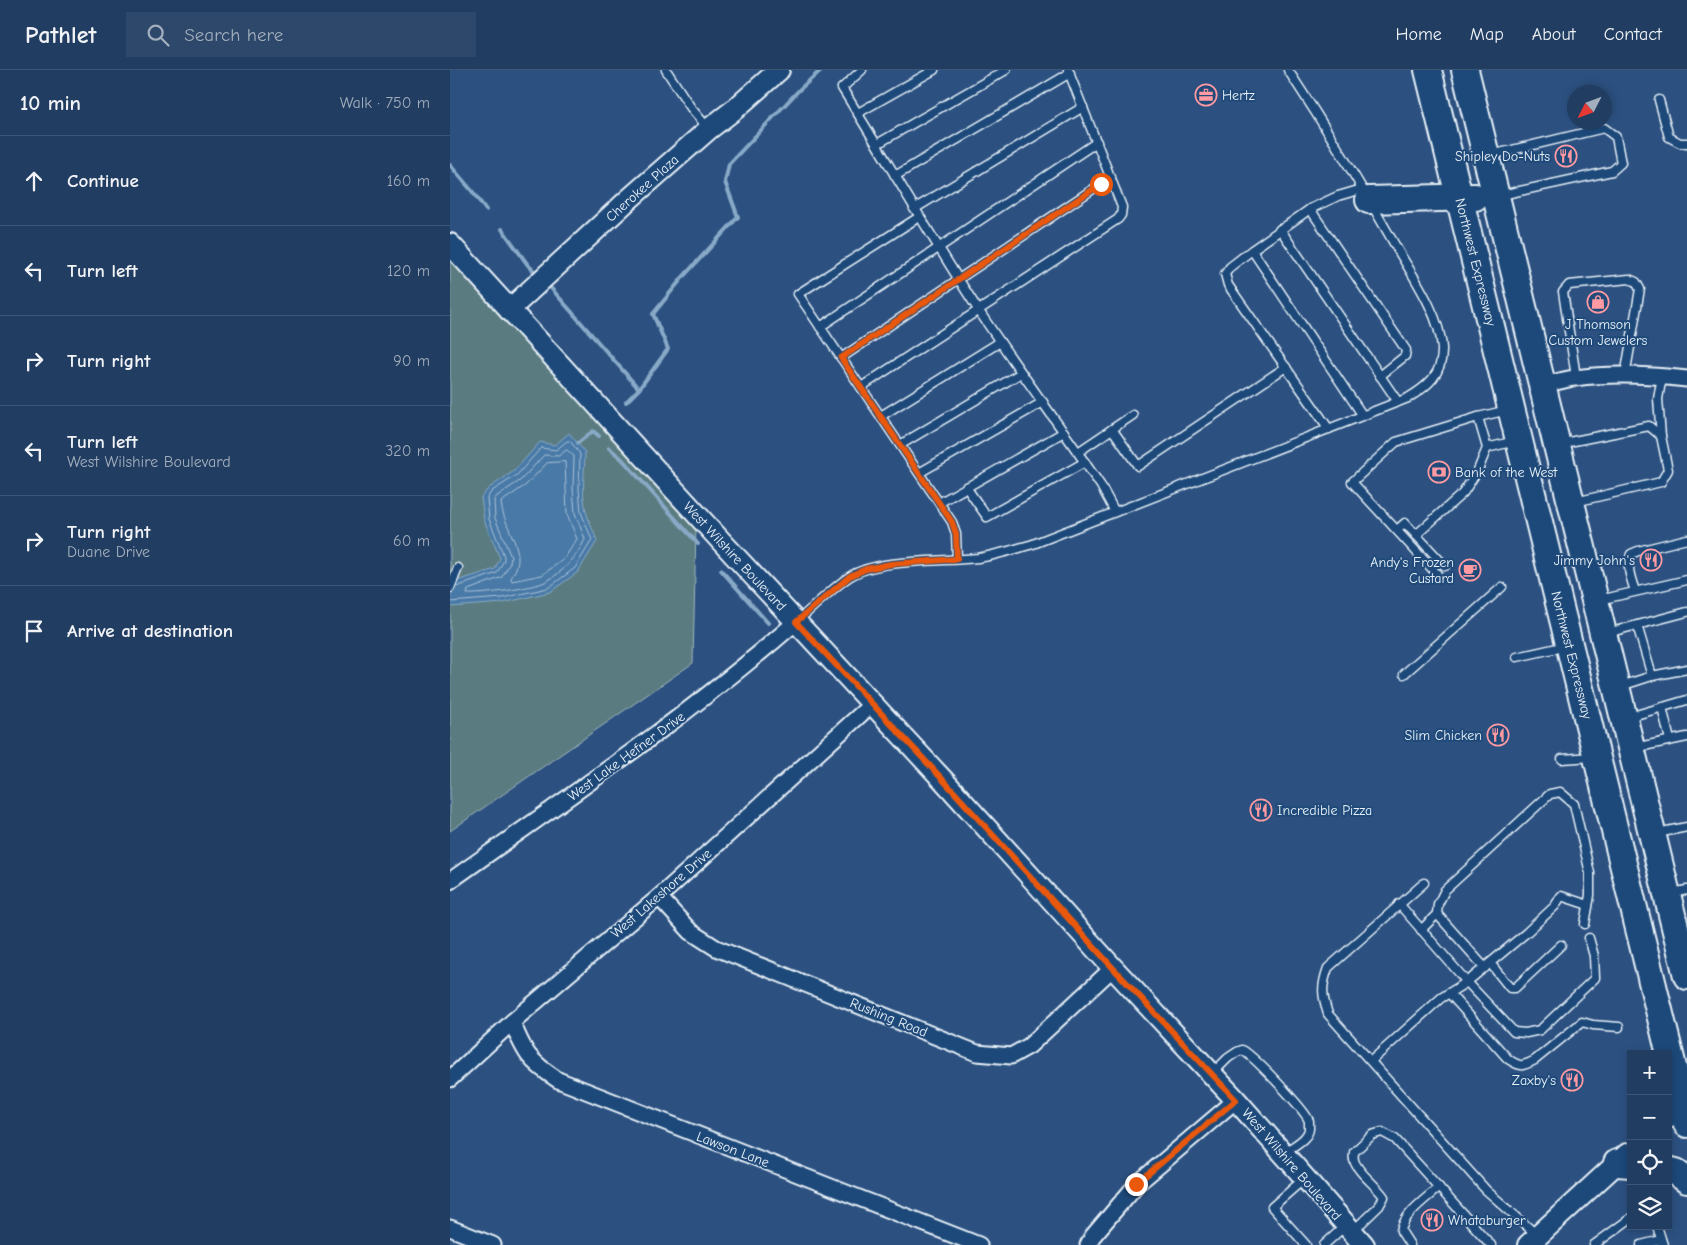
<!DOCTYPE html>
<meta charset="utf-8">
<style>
:root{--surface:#213d61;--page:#2d486a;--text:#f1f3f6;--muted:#a2aebd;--line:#3e5676}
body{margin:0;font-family:"Comic Neue",sans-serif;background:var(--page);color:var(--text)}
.controls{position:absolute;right:15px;bottom:15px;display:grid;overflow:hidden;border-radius:0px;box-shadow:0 2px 8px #0003}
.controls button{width:45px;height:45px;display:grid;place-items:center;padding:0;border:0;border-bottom:1px solid var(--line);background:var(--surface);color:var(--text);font:25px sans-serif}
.compass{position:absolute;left:1117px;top:15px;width:45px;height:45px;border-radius:50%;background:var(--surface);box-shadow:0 2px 8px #0003;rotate:228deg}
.stop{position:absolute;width:15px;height:15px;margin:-11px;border:4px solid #ea580c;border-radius:50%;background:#fff}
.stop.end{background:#ea580c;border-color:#fff;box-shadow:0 1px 5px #0008}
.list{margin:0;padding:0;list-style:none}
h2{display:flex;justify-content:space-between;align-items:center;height:65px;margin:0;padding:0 20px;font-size:21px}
h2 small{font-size:16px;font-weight:400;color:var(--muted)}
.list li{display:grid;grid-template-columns:32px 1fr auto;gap:15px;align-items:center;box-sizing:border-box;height:90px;padding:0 20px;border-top:1px solid var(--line)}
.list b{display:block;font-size:19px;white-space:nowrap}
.list p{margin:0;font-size:16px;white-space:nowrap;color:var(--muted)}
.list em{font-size:16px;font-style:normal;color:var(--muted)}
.icon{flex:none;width:28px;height:28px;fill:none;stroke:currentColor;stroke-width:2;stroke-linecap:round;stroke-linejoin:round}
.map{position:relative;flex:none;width:1237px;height:1175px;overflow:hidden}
header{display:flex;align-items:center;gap:30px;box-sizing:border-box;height:70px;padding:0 25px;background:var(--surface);border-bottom:1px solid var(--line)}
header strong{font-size:24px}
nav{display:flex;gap:28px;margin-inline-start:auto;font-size:18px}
.search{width:350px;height:45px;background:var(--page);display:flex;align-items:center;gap:12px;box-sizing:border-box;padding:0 18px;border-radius:0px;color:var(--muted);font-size:19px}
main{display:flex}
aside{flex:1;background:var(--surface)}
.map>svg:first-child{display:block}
.green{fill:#5a7b80;stroke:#a1b6bc}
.water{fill:#4a7aa7;stroke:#89aac7}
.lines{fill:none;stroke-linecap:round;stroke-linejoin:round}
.shore{stroke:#a9c1d8;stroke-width:1}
.stream{stroke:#89aac7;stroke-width:4}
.lane-casing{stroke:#e8f1f8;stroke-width:11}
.street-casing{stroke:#e8f1f8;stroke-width:19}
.secondary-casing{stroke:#e8f1f8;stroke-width:24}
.highway-casing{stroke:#e8f1f8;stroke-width:30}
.lane{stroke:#1f4a7a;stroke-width:8}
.street{stroke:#1f4a7a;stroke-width:15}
.secondary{stroke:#1f4a7a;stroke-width:20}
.highway{stroke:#1f4a7a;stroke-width:26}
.route{stroke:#ea580c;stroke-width:6}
.labels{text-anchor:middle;stroke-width:4;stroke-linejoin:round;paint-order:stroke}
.poi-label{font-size:14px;fill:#e8f1f8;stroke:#1f4a7a;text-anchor:end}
.street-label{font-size:14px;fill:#e8f1f8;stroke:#1f4a7a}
</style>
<header>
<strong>Pathlet</strong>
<div class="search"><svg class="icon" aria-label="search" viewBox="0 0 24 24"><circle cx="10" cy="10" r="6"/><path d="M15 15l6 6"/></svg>Search here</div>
<nav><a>Home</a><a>Map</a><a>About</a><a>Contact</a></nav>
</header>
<main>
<aside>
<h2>10 min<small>Walk · 750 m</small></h2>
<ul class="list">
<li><svg class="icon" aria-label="ahead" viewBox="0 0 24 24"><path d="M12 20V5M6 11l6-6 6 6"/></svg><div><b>Continue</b></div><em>160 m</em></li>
<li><svg class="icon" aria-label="left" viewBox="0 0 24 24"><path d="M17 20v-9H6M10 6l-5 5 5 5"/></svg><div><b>Turn left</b></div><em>120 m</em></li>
<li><svg class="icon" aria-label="right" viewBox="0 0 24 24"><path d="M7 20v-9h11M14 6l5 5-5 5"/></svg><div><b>Turn right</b></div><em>90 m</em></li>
<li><svg class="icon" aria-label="left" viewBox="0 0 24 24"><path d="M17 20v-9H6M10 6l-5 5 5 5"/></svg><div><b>Turn left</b><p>West Wilshire Boulevard</p></div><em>320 m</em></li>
<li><svg class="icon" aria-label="right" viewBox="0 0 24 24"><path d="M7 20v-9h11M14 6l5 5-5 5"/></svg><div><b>Turn right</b><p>Duane Drive</p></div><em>60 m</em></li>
<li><svg class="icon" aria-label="arrive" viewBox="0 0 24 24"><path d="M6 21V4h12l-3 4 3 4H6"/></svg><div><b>Arrive at destination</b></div></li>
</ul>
</aside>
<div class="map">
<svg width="1237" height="1175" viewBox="0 0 1237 1175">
<rect width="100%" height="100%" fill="#2c5181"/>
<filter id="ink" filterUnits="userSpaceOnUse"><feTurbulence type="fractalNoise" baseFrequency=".02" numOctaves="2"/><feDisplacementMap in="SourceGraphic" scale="10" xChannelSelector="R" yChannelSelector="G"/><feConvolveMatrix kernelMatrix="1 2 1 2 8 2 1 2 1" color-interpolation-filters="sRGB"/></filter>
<g filter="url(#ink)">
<path class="green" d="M0 190 246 457 243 593 0 761Z"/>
<path class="water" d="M119 363 135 382C135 401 131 423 136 441 138 451 144 461 147 471L128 502 100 522 53 533 0 537V513L45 499 50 488 34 450 31 427 39 418 64 401 90 372 105 375Z"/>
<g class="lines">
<g class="shore">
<path d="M117 380 124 386 123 419 125 443 135 469C127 487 114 501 97 511 84 518 32 525 17 524L18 520 52 507 60 493 61 487 45 448 44 430 47 426 71 410 94 385 108 386Z"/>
<path d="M115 392 117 444 127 469 114 489 92 505 62 511 61 508C64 503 68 496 68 490 70 474 52 452 51 432L76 415 97 393Z"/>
<path d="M0 532 52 528 98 518 125 498 142 470 131 442 129 419 130 384 120 371H117L106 380 91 378 67 405 42 421 37 428 39 449 54 486V490L47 503 6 517"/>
</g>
<g class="stream">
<path d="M0 95 22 121 36 140"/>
<path d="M52 159 78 195 84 201"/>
<path d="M100 217 189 319 176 332"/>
<path d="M189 319 218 279 203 244 233 207 288 147 275 112 279 94 349 20 371 0"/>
<path d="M128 373 143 361 149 366"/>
<path d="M159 378 172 389 248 474"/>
<path d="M271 500 318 553"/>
</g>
<g class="lane-casing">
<g id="lane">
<path d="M216 0 241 38 258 58"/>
<path d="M412 0 392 18C438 92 481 168 529 241 569 301 611 357 651 416L665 442"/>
<path d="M1209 30 1219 67 1230 73H1237"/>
<path d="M408 43 484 0"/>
<path d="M427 74 556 0"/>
<path d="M1041 85 1154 58 1166 67 1171 93 1162 101 1051 125"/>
<path d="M445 106 620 3"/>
<path d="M464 139 633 37"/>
<path d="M860 139 956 280 955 286 930 306"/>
<path d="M469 147 348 224 502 452 506 464 507 489"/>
<path d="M830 159 948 332"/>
<path d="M802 180 913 346"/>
<path d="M370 257 647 72"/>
<path d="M391 288 661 107"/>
<path d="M1126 307 1113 222 1119 215 1179 209 1186 212 1190 219 1175 306"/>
<path d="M411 317 668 149 671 145 672 137 618 0"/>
<path d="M431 346 550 272"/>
<path d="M662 359 688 396 836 297"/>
<path d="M879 359 778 215 775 204 780 197 802 180 860 139 888 126 912 119"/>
<path d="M1211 366 1208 329 1212 306"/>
<path d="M1109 374 1199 356 1211 366 1218 400 1211 412 1125 432"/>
<path d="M450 375 571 303"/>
<path d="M1037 378 1065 371"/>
<path d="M628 382 683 345"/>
<path d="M469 403 593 332"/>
<path d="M516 417 537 447 635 392"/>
<path d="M489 433 614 362"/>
<path d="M947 460 955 453 995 496"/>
<path d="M966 465 1013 423 1028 400 1037 378 1028 347"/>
<path d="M987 504 902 412 946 372 1028 347 1058 340"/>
<path d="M0 518 8 498"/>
<path d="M1185 521C1181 509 1176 497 1181 484L1188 481 1237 469"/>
<path d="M1149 530 1237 510"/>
<path d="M347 551C364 537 381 519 399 507 427 488 493 492 528 488 547 485 565 479 583 474L958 328C978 316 993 304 992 278 990 246 965 209 949 182 914 120 877 59 838 0"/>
<path d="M1187 555 1202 606"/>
<path d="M1157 563 1237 542"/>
<path d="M1067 587 1116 576"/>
<path d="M954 604 1052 517"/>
<path d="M1171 616 1202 606 1237 599"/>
<path d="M1212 637 1220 670"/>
<path d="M1179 647 1237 630"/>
<path d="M1184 678 1237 667"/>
<path d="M1112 689 1143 687"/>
<path d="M1207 763 1237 757"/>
<path d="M974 813 878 898C871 917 872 925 878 944L1036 1120 1087 1165"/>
<path d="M1222 823 1237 820"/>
<path d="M949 834 1017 912 1064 962 1076 963 1090 960 1145 908 1144 886 1139 868"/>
<path d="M971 860 987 844"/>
<path d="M1040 893 1060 918H1065L1111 875"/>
<path d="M1035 898 987 844 988 834 995 820 1100 724 1110 722 1124 734 1140 803V825L1135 854"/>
<path d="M999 923 1058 989C1070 997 1072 997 1085 990L1132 952 1143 955 1169 957"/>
<path d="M921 991 991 928 1017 912 1076 863 1105 836 1111 826 1138 835"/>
<path d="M763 1003 778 988 787 982 792 980C803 985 855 1040 859 1051 859 1052 859 1058 859 1059 858 1069 843 1076 835 1082"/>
<path d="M855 1108 822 1137 856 1175"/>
<path d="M1207 1156 1213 1175"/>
<path d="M903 1161 929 1136 934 1127C927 1116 907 1102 904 1090 903 1087 904 1085 904 1082L922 1065 932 1062 945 1069 1041 1175"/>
<path d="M874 1175 896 1155"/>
<path d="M960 1175 951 1161C954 1143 976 1129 989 1117"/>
<path d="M1144 1175 1181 1148"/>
<path d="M1191 1175 1211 1170"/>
</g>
</g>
<g class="street-casing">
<g id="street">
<path d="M1092 316C1103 313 1114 309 1125 308 1162 303 1201 305 1237 309"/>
<path d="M0 811C117 728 237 647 346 552"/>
<path d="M209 827 241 862 266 878 527 983 561 986 579 976 663 898"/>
<path d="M62 952C75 984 79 991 108 1010L529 1175"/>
<path d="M0 1009 62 952 209 827 421 635"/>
<path d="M0 1158 43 1175"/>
<path d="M638 1175 642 1167 687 1114 786 1030"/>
</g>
</g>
<g class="secondary-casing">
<g id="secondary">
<path d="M0 174 271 471 495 712 663 898 786 1030 914 1175"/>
<path d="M59 240 178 130 259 59 285 39 329 0"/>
<path d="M1218 1047 1237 1030"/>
<path d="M1078 1175 1177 1084"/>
</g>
</g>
<g class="highway-casing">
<g id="highway">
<path d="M978 0 1237 1054"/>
<path d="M1015 0 1237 906"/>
<path d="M919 130 1025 127"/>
<path d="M1167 1093 1181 1094"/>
<path d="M1218 1100 1226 1102 1237 1110"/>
</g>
</g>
<use href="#lane" class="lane"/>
<use href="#street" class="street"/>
<use href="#secondary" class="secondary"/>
<use href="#highway" class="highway"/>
</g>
</g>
<g class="lines" filter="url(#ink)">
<path class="route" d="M651 114 391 288 502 452 506 464 507 489 441 494 416 499 400 506 346 552 495 712 663 898 786 1030 686 1114"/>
</g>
<defs>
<g id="office-ring" transform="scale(1.125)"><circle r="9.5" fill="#1f4a7a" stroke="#ff9aa2" stroke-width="1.5"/><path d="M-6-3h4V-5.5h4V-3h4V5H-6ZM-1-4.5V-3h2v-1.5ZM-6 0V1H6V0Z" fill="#ff9aa2"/></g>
<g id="restaurant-ring" transform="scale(1.125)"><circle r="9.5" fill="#1f4a7a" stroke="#ff9aa2" stroke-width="1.5"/><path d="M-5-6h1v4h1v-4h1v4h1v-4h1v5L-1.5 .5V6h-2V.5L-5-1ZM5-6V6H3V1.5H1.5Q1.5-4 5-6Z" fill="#ff9aa2"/></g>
<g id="shop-ring" transform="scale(1.125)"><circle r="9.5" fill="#1f4a7a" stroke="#ff9aa2" stroke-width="1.5"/><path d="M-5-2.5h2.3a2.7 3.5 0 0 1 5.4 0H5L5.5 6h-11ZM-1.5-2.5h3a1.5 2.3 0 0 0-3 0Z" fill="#ff9aa2"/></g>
<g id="bank-ring" transform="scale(1.125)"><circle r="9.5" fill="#1f4a7a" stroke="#ff9aa2" stroke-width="1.5"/><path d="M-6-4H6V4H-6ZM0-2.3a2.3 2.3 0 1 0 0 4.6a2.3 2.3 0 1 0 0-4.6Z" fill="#ff9aa2"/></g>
<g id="cafe-ring" transform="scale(1.125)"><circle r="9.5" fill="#1f4a7a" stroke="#ff9aa2" stroke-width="1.5"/><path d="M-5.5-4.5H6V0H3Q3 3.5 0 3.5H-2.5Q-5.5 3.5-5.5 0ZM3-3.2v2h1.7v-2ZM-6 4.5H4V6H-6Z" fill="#ff9aa2"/></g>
</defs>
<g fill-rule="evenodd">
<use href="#office-ring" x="756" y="25"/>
<use href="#restaurant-ring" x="1116" y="86"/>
<use href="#shop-ring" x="1148" y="232"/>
<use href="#bank-ring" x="989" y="402"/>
<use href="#restaurant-ring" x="1201" y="490"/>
<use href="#cafe-ring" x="1020" y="500"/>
<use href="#restaurant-ring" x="1048" y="665"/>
<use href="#restaurant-ring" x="811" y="740"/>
<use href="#restaurant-ring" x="1122" y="1010"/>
<use href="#restaurant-ring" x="982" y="1150"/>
</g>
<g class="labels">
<g class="poi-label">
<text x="772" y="30" text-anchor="start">Hertz</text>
<text x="1100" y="91">Shipley Do-Nuts</text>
<text x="1148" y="259" text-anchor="middle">J Thomson<tspan x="1148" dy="16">Custom Jewelers</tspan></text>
<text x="1005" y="407" text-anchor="start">Bank of the West</text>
<text x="1185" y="495">Jimmy John's</text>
<text x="1004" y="497">Andy's Frozen<tspan x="1004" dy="16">Custard</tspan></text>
<text x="1032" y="670">Slim Chicken</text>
<text x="827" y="745" text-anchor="start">Incredible Pizza</text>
<text x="1106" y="1015">Zaxby's</text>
<text x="998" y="1155" text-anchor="start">Whataburger</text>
</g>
<g class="street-label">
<text transform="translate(192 118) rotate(-42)" y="5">Cherokee Plaza</text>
<text transform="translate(1026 192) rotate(76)" y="5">Northwest Expressway</text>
<text transform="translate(285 486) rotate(47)" y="5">West Wilshire Boulevard</text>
<text transform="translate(1122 585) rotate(76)" y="5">Northwest Expressway</text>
<text transform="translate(176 686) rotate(-36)" y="5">West Lake Hefner Drive</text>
<text transform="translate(211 823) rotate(-41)" y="5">West Lakeshore Drive</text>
<text transform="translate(439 947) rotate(22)" y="5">Rushing Road</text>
<text transform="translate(283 1079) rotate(21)" y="5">Lawson Lane</text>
<text transform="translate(842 1094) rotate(49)" y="5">West Wilshire Boulevard</text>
</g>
</g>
</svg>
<div class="controls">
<button>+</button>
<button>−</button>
<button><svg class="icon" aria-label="locate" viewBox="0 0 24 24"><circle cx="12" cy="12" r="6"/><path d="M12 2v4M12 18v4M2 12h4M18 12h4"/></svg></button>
<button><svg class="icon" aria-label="layers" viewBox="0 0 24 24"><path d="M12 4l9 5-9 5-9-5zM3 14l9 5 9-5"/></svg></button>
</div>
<svg class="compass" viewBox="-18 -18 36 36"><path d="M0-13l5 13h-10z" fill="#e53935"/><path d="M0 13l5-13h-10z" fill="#a2aebd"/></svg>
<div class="stop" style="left:651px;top:114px"></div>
<div class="stop end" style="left:686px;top:1114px"></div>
</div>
</main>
